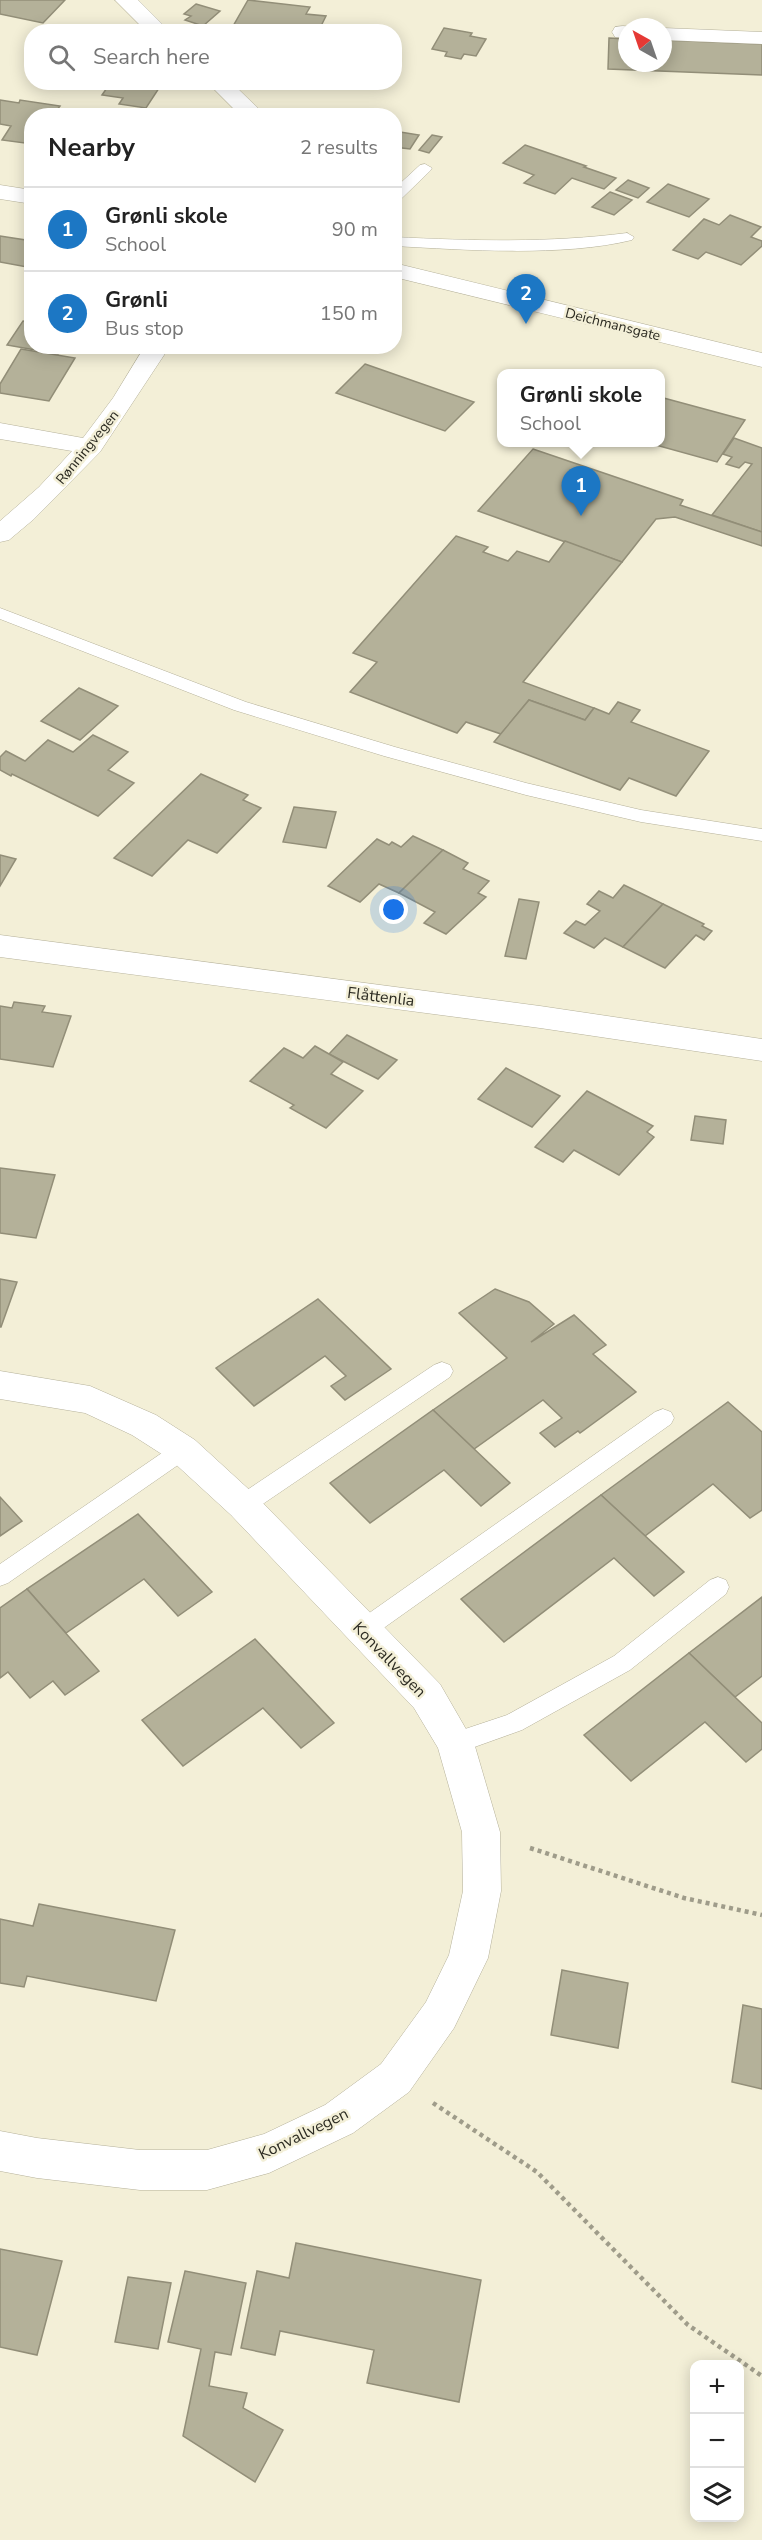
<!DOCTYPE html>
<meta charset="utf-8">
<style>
:root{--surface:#fff;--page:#f6f6f6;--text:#222;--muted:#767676;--line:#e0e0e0;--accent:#1c77c4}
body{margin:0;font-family:"Nunito Sans",sans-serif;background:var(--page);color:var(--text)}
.controls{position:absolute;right:18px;bottom:18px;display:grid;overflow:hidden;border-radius:12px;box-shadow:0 3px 15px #0003}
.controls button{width:54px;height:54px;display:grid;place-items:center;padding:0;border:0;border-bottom:2px solid var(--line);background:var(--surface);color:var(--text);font:30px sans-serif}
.compass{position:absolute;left:618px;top:18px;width:54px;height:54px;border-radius:50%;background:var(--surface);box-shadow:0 3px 15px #0003;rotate:320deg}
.you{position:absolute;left:394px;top:910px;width:21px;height:21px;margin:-15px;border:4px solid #fff;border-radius:50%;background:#1a73e8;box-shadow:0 0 0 9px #1a73e833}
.badge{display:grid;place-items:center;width:39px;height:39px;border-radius:50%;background:var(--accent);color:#fff;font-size:20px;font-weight:700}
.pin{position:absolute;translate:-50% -50px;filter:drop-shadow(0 2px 3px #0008)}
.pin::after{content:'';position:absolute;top:32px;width:21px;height:18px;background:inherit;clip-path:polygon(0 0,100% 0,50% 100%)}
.popup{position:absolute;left:497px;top:369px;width:168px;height:78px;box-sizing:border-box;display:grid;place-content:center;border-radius:12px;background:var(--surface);filter:drop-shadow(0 2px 4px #0005);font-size:20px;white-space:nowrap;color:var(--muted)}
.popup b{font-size:22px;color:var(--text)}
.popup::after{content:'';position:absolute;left:50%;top:100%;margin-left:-12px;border:12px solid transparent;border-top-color:var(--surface)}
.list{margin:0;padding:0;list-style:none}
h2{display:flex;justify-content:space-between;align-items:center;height:78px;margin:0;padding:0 24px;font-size:26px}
h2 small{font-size:20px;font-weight:400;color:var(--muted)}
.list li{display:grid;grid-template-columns:39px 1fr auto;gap:18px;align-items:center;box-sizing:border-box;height:84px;padding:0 24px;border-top:2px solid var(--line)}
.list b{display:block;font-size:22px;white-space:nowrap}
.list p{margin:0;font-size:20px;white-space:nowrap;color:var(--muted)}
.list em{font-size:20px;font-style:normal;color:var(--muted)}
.icon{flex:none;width:33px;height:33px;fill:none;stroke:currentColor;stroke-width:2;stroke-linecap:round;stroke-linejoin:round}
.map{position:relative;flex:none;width:762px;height:2540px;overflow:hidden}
.search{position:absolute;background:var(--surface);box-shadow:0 3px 15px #0003;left:24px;top:24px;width:378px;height:66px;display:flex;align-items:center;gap:15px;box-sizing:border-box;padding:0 21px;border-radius:24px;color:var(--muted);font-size:22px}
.panel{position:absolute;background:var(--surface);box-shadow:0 3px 15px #0003;left:24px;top:108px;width:378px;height:246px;border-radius:24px}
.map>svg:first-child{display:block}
.building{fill:#b4b199;stroke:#928e78;stroke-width:1.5}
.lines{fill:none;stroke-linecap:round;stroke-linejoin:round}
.lane-casing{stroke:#b5b19a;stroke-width:1}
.street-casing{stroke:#b5b19a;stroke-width:1}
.secondary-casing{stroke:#b5b19a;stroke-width:1}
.path{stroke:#9f9c8a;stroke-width:4.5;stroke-dasharray:4 4;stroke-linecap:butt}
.lane{fill:#fff;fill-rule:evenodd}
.street{fill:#fff;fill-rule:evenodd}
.secondary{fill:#fff;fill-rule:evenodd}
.labels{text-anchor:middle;stroke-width:5;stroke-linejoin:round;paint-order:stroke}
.far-street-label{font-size:14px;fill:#2c2b22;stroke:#f3efd7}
.street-label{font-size:16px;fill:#2c2b22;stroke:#f3efd7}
</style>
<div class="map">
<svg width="762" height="2540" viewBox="0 0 762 2540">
<rect width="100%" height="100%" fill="#f3efd7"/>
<g class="building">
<path d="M0 0H65L43 23 0 14Z"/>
<path d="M248 0 310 7 306 14 326 16 318 32H263L232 28Z"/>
<path d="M196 4 220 11 203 26 185 20 191 16 184 14Z"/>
<path d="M444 28 472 33 470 36 486 39 476 56 464 54 461 59 445 56 447 52 432 49Z"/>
<path d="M609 38 627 39V63H663V40L762 44V75L608 69Z"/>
<path d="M90 82H163L146 108 119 104 123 98 102 95 109 85Z"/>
<path d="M0 100 19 103 20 100 60 106 57 110H60L56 116H32V144L2 140 11 126 0 124Z"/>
<path d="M394 131 419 135 410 149 394 147Z"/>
<path d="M432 135 442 137 429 153 419 150Z"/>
<path d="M525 145 586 166 584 167 616 178 604 189 572 178 555 194 524 183 534 175 503 163Z"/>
<path d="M628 180 649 188 638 198 616 190Z"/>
<path d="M668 184 709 199 689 217 647 202Z"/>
<path d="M610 192 632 200 614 215 592 207Z"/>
<path d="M730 215 761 227 751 237 762 241V246L741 265 706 252 698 259 673 250 704 219 719 225Z"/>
<path d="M0 236 32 241V260L27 267 0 262Z"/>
<path d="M23 321 32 323V346H63L58 354 7 345Z"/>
<path d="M21 349 75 358 49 401 0 393V384Z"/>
<path d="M365 364 474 402 445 431 336 393Z"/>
<path d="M660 397 745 420 717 462 645 442H660Z"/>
<path d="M734 438 762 448V532L712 515 752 464 745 462 739 468 726 464 732 457 723 454Z"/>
<path d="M533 449 683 500 680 505 762 532V546L675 517 656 519 622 562 478 511Z"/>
<path d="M456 536 488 547 483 552 508 561 517 551 549 562 565 541 622 562 523 682 594 708 585 720 529 700 501 734 466 722 457 733 350 692 377 662 353 653Z"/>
<path d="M79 688 118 706 80 740 41 721Z"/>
<path d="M529 700 585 720 594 708 609 714 618 702 640 710 631 722 709 751 676 796 629 778 620 790 494 742Z"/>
<path d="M93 735 128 752 108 770 134 783 98 816 12 774 11 776 0 770V757L6 751 25 761 48 740 73 752Z"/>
<path d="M201 774 248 795 243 800 261 808 217 853 188 840 152 876 114 858Z"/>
<path d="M294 807 336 812 326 848 283 842Z"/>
<path d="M413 836 443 850 399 893 379 884 360 902 328 886 377 839 389 845 392 842 401 847Z"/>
<path d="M443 850 468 863 463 869 489 881 478 893 486 897 446 934 424 923 435 912 399 893Z"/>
<path d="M0 855 16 859 0 886Z"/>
<path d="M624 885 663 904 623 947 605 938 594 948 564 933 576 921 585 925 600 911 587 904 599 891 613 898Z"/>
<path d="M519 899 539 902 526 959 505 956Z"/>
<path d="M663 904 704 924 702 926 712 931 704 940 696 935 665 968 623 947Z"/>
<path d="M14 1002 45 1006 42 1012 71 1016 53 1067 0 1059V1006L12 1008Z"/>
<path d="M347 1035 397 1060 378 1079 329 1054Z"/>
<path d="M315 1046 343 1062 331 1074 363 1091 326 1128 290 1108 294 1105 250 1081 284 1048 303 1058Z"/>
<path d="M506 1068 560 1096 532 1127 478 1099Z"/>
<path d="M587 1091 653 1126 647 1132 654 1137 619 1175 574 1150 563 1162 535 1147Z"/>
<path d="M695 1116 726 1120 723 1144 691 1140Z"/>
<path d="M0 1168 55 1175 36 1238 0 1233Z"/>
<path d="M0 1279 17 1282 1 1327H0Z"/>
<path d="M495 1289 529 1302 554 1324 531 1342 574 1315 606 1345 593 1354 636 1392 580 1433 578 1431 555 1447 540 1433 562 1418 543 1400 474 1449 433 1410 507 1358 459 1313Z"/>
<path d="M318 1299 391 1369 345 1400 331 1386 346 1376 325 1356 254 1406 216 1368Z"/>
<path d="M728 1402 762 1432V1510L750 1518 713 1484 645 1536 601 1495Z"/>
<path d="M433 1410 510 1483 481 1506 444 1470 370 1523 330 1483Z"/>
<path d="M601 1495 684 1572 654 1596 614 1558 504 1642 461 1599Z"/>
<path d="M0 1497 22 1521 0 1536Z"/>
<path d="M138 1514 212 1592 178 1616 144 1579 66 1633 27 1589Z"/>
<path d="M27 1589 99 1671 65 1695 53 1681 30 1698 8 1672 0 1678V1608Z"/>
<path d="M762 1597V1676L735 1697 689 1653Z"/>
<path d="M255 1639 334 1723 301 1748 263 1708 183 1766 142 1720Z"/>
<path d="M689 1653 762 1723V1749L746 1762 705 1722 631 1781 584 1735Z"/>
<path d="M39 1904 175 1930 156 2001 27 1976 24 1987 0 1983V1919L33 1926Z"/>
<path d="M562 1970 628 1983 618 2048 551 2035Z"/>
<path d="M743 2005 762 2009V2089L732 2082Z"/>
<path d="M296 2243 481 2280 459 2402 367 2383 374 2350 280 2331 275 2355 241 2348 257 2271 289 2278Z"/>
<path d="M0 2249 62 2261 37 2355 0 2347Z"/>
<path d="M185 2271 246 2283 231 2355 215 2352 209 2386 247 2393 243 2408 283 2430 255 2482 183 2436 201 2349 168 2342Z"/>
<path d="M128 2277 171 2283 158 2349 115 2342Z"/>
</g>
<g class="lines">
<g class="lane-casing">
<g id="lane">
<path d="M425 164 432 168 430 171 399 201 394 202V189L420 165Z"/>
<path d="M627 233 634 237 632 240C563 257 466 250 394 246V237C473 241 549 243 627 233Z"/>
<path d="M0 608 246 702 395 747 526 783 641 810 762 829V841L641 822 526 795 384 756 234 710 0 619Z"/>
<path d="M442 1362 450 1365 453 1371 450 1377 251 1512 243 1514 235 1512 232 1505 235 1498 434 1365Z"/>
<path d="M663 1409 671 1412 674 1418 671 1424 371 1637 363 1640 355 1637 351 1630 355 1623 655 1412Z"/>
<path d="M183 1441 191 1444 194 1450 191 1456 8 1583 0 1586V1564L175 1444Z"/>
<path d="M718 1577 726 1580 729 1587 726 1594 630 1670 522 1730 455 1754 447 1751 443 1743 447 1735 507 1715 614 1656 710 1580Z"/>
</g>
</g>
<g class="street-casing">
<g id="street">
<path d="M115 0H138L170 32H147Z"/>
<path d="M623 26 633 27H627V38L615 37 612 32 615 27Z"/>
<path d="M663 28 762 32V44L663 40Z"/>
<path d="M207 82H231L266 116H241Z"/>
<path d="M145 346H170L100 452 34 519 9 540 0 542V521L39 487 72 451 0 439V423L83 438 113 398Z"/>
<path d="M0 935 540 1006 762 1039V1061L540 1028 0 957Z"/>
<path d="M0 1371 90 1386 156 1415 195 1440 255 1495 440 1684 474 1743 500 1832 501 1891 488 1958 454 2028 409 2092 353 2133 269 2173 207 2190H140L37 2178 0 2171V2131L37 2138 140 2150H207L264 2134 325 2105 381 2064 426 2002 449 1955 463 1891 462 1832 438 1748 414 1708 231 1515 171 1460 132 1435 85 1413 0 1399Z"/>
</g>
</g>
<g class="secondary-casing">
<g id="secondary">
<path d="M0 185 32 190V204L0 199Z"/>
<path d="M394 263 762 353V367L394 277Z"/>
</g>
</g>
<g class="path">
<path d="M530 1848 684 1898 762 1915"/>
<path d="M433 2103 537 2172 688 2325 762 2376"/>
</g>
<use href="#lane" class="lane"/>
<use href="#street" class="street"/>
<use href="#secondary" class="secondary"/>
</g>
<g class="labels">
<g class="far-street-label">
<text transform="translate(613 324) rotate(14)" y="5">Deichmansgate</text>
<text transform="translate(87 447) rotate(-51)" y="5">Rønningvegen</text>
</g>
<g class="street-label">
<text transform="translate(381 996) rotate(7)" y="6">Flåttenlia</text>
<text transform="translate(390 1659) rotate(46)" y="6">Konvallvegen</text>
<text transform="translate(303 2133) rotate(-26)" y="6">Konvallvegen</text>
</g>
</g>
</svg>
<div class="controls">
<button>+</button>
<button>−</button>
<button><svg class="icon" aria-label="layers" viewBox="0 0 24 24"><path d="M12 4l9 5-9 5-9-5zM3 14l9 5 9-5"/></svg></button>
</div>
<svg class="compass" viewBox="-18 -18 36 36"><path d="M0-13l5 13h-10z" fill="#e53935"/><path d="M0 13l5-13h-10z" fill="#767676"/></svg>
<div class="you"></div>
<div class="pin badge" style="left:581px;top:516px">1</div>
<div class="popup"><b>Grønli skole</b>School</div>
<div class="pin badge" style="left:526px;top:324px">2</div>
<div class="search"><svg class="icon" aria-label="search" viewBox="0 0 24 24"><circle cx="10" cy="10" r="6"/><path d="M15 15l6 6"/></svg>Search here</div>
<section class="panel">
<h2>Nearby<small>2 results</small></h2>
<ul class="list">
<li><span class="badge">1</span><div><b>Grønli skole</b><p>School</p></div><em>90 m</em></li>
<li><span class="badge">2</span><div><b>Grønli</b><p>Bus stop</p></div><em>150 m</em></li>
</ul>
</section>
</div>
